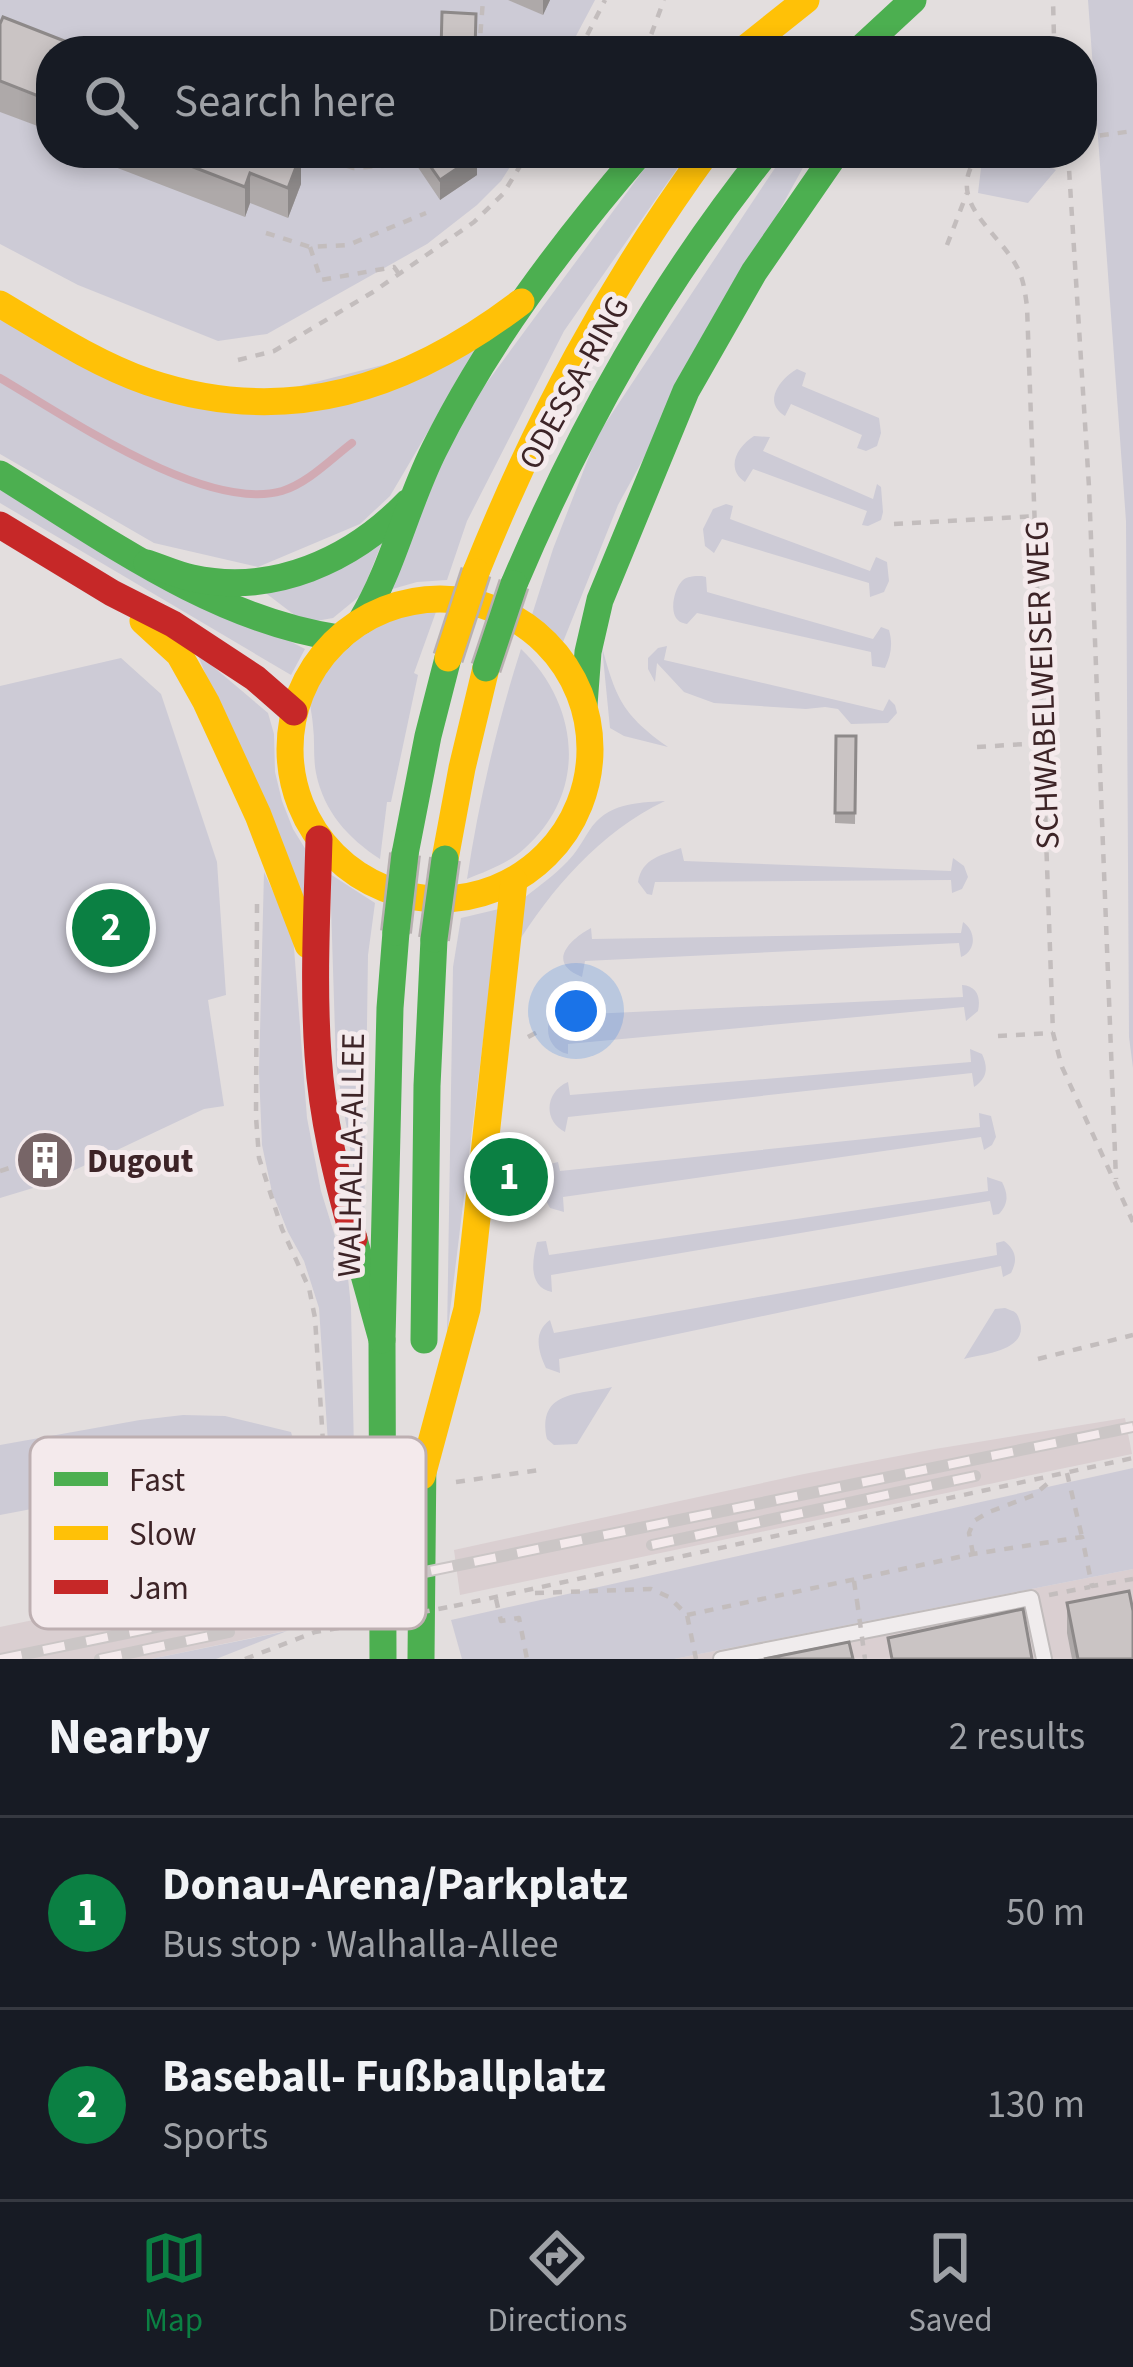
<!DOCTYPE html>
<meta charset="utf-8">
<style>
:root{--surface:#171b24;--page:#242831;--text:#f1f3f6;--muted:#9ea1a6;--line:#363941;--accent:#0b8043}
body{margin:0;font-family:"Source Sans 3",sans-serif;background:var(--page);color:var(--text)}
.you{position:absolute;left:576px;top:1011px;width:42px;height:42px;margin:-30px;border:9px solid #fff;border-radius:50%;background:#1a73e8;box-shadow:0 0 0 18px #1a73e833}
.badge{display:grid;place-items:center;width:78px;height:78px;border-radius:50%;background:var(--accent);color:#fff;font-size:39px;font-weight:700}
.pin{position:absolute;translate:-50% -50%;border:6px solid #fff;box-shadow:0 3px 12px #0006}
.list{margin:0;padding:0;list-style:none}
h2{display:flex;justify-content:space-between;align-items:center;height:156px;margin:0;padding:0 48px;font-size:51px}
h2 small{font-size:39px;font-weight:400;color:var(--muted)}
.list li{display:grid;grid-template-columns:78px 1fr auto;gap:36px;align-items:center;box-sizing:border-box;height:192px;padding:0 48px;border-top:3px solid var(--line)}
.list b{display:block;font-size:45px;white-space:nowrap}
.list p{margin:0;font-size:39px;white-space:nowrap;color:var(--muted)}
.list em{font-size:39px;font-style:normal;color:var(--muted)}
.icon{flex:none;width:66px;height:66px;fill:none;stroke:currentColor;stroke-width:2;stroke-linecap:round;stroke-linejoin:round}
.map{position:relative;flex:none;width:1133px;height:1659px;overflow:hidden}
.search{position:absolute;background:var(--surface);box-shadow:0 6px 18px #0003;left:36px;right:36px;top:36px;height:132px;display:flex;align-items:center;gap:30px;box-sizing:border-box;padding:0 42px;border-radius:48px;color:var(--muted);font-size:45px}
.sheet{height:540px;background:var(--surface)}
nav{display:flex;justify-content:space-around;align-items:center;box-sizing:border-box;height:168px;border-top:3px solid var(--line);background:var(--surface);font-size:33px;color:var(--muted)}
nav a{display:grid;justify-items:center;gap:6px}
nav .on{color:var(--accent)}
.map>svg:first-child{display:block}
.built{fill:#dacfd1}
.green{fill:#cdcbd6}
.lines{fill:none;stroke-linecap:round;stroke-linejoin:round}
.stream{stroke:#d1aab3;stroke-width:8}
.lane-casing{stroke:#c1bcbc;stroke-width:18}
.path{stroke:#c3bdbd;stroke-width:4.5;stroke-dasharray:9 9;stroke-linecap:butt}
.lane{stroke:#f0eced;stroke-width:14}
.fast{stroke:#4caf50;stroke-width:27}
.slow{stroke:#ffc107;stroke-width:27}
.jam{stroke:#c62828;stroke-width:27}
.rail-casing{stroke:#cbc6c6;stroke-width:12}
.rail{stroke:#f4eaec;stroke-width:8;stroke-dasharray:22;stroke-linecap:butt}
.fast-bridge-casing{stroke:#b8b0b1;stroke-width:32;stroke-linecap:butt}
.slow-bridge-casing{stroke:#b8b0b1;stroke-width:32;stroke-linecap:butt}
.path-bridge{stroke:#c3bdbd;stroke-width:4.5;stroke-dasharray:9 9;stroke-linecap:butt}
.fast-bridge{stroke:#4caf50;stroke-width:27}
.slow-bridge{stroke:#ffc107;stroke-width:27}
.wall{fill:#aea9a9}
.shaded-wall{fill:#8d8989}
.building{fill:#cac4c4;stroke:#8d8989;stroke-width:3}
.labels{text-anchor:middle;stroke-width:10;stroke-linejoin:round;paint-order:stroke}
.street-label{font-size:33px;fill:#3d2427;stroke:#f4eaec}
.poi-label{font-size:33px;font-weight:bold;fill:#3d2427;stroke:#f4eaec;text-anchor:start}
.key{fill:#f4eaec;stroke:#bdafb1;stroke-width:3}
.key-label{font-size:33px;fill:#3d2427}
</style>
<div class="map">
<svg width="1133" height="1659" viewBox="0 0 1133 1659">
<rect width="100%" height="100%" fill="#e3dede"/>
<g class="built">
<path d="M1125 1418 1132 1454 460 1595 454 1550 804 1474 935 1449Z"/>
<path d="M1133 1569V1659H674Z"/>
<path d="M338 1574 347 1618 151 1659H0V1627L166 1592 173 1606Z"/>
</g>
<g class="green">
<path d="M0 0H595L568 51H51V153H519L501 181 477 205 427 244 267 334 218 341 78 285 0 244Z"/>
<path d="M1088 0H1133V1068L1129 1037 1126 521Z"/>
<path d="M656 153H688L564 331 467 521 447 580 417 582 389 590 460 419Z"/>
<path d="M785 153H811L618 505 559 652 530 621 553 549 597 436Z"/>
<path d="M993 153H1030V157L1056 170 1028 203 978 193 981 168Z"/>
<path d="M0 317 208 409 482 340 390 496 360 524 258 567 154 543 0 454Z"/>
<path d="M797 369 806 373 802 386 879 418 881 433 877 446 866 451 857 448 862 435 791 404 785 416C762 402 780 379 797 369Z"/>
<path d="M754 436 770 437 763 451 873 499 877 484 881 487 883 512 881 520 868 526 862 525 867 511 753 469 745 482C725 468 737 447 754 436Z"/>
<path d="M0 490 305 649 291 675 0 503Z"/>
<path d="M726 504 733 506 730 519 870 571 876 557 887 562 889 581 884 592 870 597 869 583 722 539 714 553 705 546 703 529 713 509Z"/>
<path d="M385 535 361 595 333 618 305 623 263 591Z"/>
<path d="M702 576 706 577 707 592 873 639 881 627 889 630C893 644 891 655 885 668L872 666 871 652 697 613 687 624C684 623 680 623 678 620 669 612 674 589 682 581 687 576 694 576 702 576Z"/>
<path d="M437 609 414 673 418 675 391 802H387L380 859C348 838 324 812 316 773 313 758 315 741 313 726 312 709 306 698 314 681 334 640 393 612 437 609Z"/>
<path d="M667 646 664 660 883 711 889 699 895 705 897 713 888 723 851 724 838 709 825 707 806 709 714 703 684 692 657 663 655 682 648 669V658L658 648Z"/>
<path d="M602 647C616 699 623 715 668 747L624 736 610 728Z"/>
<path d="M521 649C579 704 589 791 525 848 509 863 487 871 467 879 479 800 497 724 521 649Z"/>
<path d="M197 653 268 713 274 734 275 772 282 801 293 829 306 850 309 932Z"/>
<path d="M121 658 161 694 217 862 226 995 208 1000 224 1106 204 1109 43 1185 0 1198V686Z"/>
<path d="M665 801C600 832 551 889 514 949L523 899C537 887 554 876 567 862 576 853 582 842 589 831 607 803 635 803 665 801Z"/>
<path d="M681 848 684 861 951 871 953 858 964 866 968 877 962 889 952 893 951 880 655 882 652 895 647 894 638 882C642 858 662 855 681 848Z"/>
<path d="M264 872 293 935 307 1118 321 1191 348 1278 351 1307 355 1500 338 1473 328 1443 319 1308 304 1261 288 1232 272 1192 262 1145 259 1072Z"/>
<path d="M330 874 375 903 368 955 364 1230 336 1064Z"/>
<path d="M499 909 447 1336 453 967 461 918Z"/>
<path d="M963 922C976 931 977 950 961 957L959 943 585 961 582 977C546 963 569 940 591 928L592 939 961 933Z"/>
<path d="M962 985C977 986 981 997 978 1011L966 1021 964 1007 568 1044V1054C542 1049 541 1011 567 1005L568 1015 963 997Z"/>
<path d="M970 1049 982 1054C988 1067 988 1078 974 1087L972 1073 568 1117 565 1132C542 1120 546 1091 568 1082L570 1095 971 1062Z"/>
<path d="M979 1113 991 1116 996 1137 992 1145 984 1150 981 1137 563 1197 564 1212 550 1208 542 1193 544 1170 550 1164 558 1162 560 1171 980 1127Z"/>
<path d="M987 1177 1002 1182C1008 1194 1009 1203 999 1214L993 1215 990 1201 551 1275 552 1292C528 1287 532 1261 537 1242L546 1241 549 1255 988 1191Z"/>
<path d="M1004 1241C1016 1250 1018 1260 1011 1273L1003 1277 1001 1266 559 1359 560 1373 546 1368C538 1351 533 1332 550 1320L554 1333 997 1255 996 1243Z"/>
<path d="M1005 1308C1015 1312 1017 1311 1020 1322 1028 1351 983 1354 964 1359L995 1309Z"/>
<path d="M612 1387 577 1444 554 1445 547 1439C537 1391 577 1395 612 1387Z"/>
<path d="M183 1415 225 1416 291 1432 318 1528 345 1538 353 1571 172 1606 158 1574 191 1567 169 1514 133 1517 121 1492 0 1515V1445L140 1420Z"/>
<path d="M1133 1468V1569L674 1659H462L451 1620Z"/>
<path d="M287 1631 216 1659H151Z"/>
</g>
<g class="lines">
<path class="stream" d="M0 378C67 417 205 513 282 491 308 483 331 459 352 443"/>
<g class="lane-casing">
<path id="lane" d="M721 1659 1031 1598 1044 1659"/>
</g>
<g class="path">
<path d="M479 51 483 0"/>
<path d="M579 51 605 0"/>
<path d="M645 51 664 0"/>
<path d="M1051 51 1054 38 1053 0"/>
<path d="M1082 138 1133 131"/>
<path d="M312 153 353 168 409 164 425 153"/>
<path d="M980 153C941 201 999 230 1018 269 1024 281 1025 293 1027 306L1053 1033 1062 1067 1133 1222"/>
<path d="M1068 153 1089 487 1116 1179"/>
<path d="M266 233 310 247 348 245 426 213"/>
<path d="M947 245 967 193"/>
<path d="M310 247 321 280 394 267 399 274"/>
<path d="M238 360 274 351 373 292 474 222 503 194 528 153"/>
<path d="M894 524 1037 516"/>
<path d="M977 747 1042 743"/>
<path d="M257 904 256 1117 259 1158 282 1229 309 1288 315 1318 323 1442 330 1469 350 1506"/>
<path d="M998 1036 1053 1033"/>
<path d="M528 1037 543 1029"/>
<path d="M0 1171 25 1163"/>
<path d="M1038 1359 1133 1335"/>
<path d="M1067 1473 1082 1537"/>
<path d="M456 1482 539 1470"/>
<path d="M973 1554 969 1533 974 1521 989 1512 1034 1495 1053 1479"/>
<path d="M854 1581 857 1601"/>
<path d="M535 1593 651 1589 669 1597 687 1615 696 1659"/>
<path d="M1049 1595 1090 1587"/>
<path d="M496 1599 501 1621 519 1618 527 1659"/>
<path d="M454 1606 1133 1458"/>
<path d="M687 1615 973 1554 1082 1537 1092 1586 1133 1579"/>
<path d="M245 1659 315 1632 350 1626"/>
</g>
<use href="#lane" class="lane"/>
<g class="fast">
<path d="M858 51 913 0"/>
<path d="M0 474C105 539 215 620 339 638"/>
<path d="M147 563C162 568 177 575 192 578 273 596 352 560 407 503"/>
<path d="M514 584C581 426 659 287 766 153"/>
<path d="M361 621C393 568 406 506 434 450 488 341 561 245 640 153"/>
<path d="M584 705 588 652 600 600 686 391 754 272 836 153"/>
<path d="M405 854 428 736 448 658"/>
<path d="M354 1239 382 1340 383 1659"/>
<path d="M382 1340 390 1008 396 932"/>
<path d="M424 1340 427 1086 434 939"/>
<path d="M421 1659 423 1454"/>
</g>
<g class="slow">
<path d="M742 51 806 0"/>
<path d="M0 304C47 332 96 364 148 382 288 429 408 388 521 302"/>
<path d="M476 572C538 418 609 287 706 153"/>
<circle cx="440" cy="749" r="150"/>
<path d="M143 621 179 654 206 702 258 815 308 945"/>
<path d="M445 859 462 768 486 668"/>
<path d="M422 1476 467 1309 514 881"/>
</g>
<g class="jam">
<path d="M0 525 112 593 173 624 255 678 294 712"/>
<path d="M319 839C317 911 313 983 318 1055 322 1118 337 1179 354 1239"/>
</g>
<g class="rail-casing">
<g id="rail">
<path d="M652 1545 975 1476"/>
<path d="M0 1659 1133 1427"/>
<path d="M100 1659 229 1632"/>
</g>
</g>
<use href="#rail" class="rail"/>
<g class="fast-bridge-casing">
<g id="fast-bridge">
<path d="M486 668 514 584"/>
<path d="M396 932 405 854"/>
<path d="M434 939 445 859"/>
</g>
</g>
<g class="slow-bridge-casing">
<path id="slow-bridge" d="M448 658 476 572"/>
</g>
<g class="path-bridge">
<path d="M857 1601 865 1659"/>
<path d="M350 1626 454 1606"/>
</g>
<use href="#fast-bridge" class="fast-bridge"/>
<use href="#slow-bridge" class="slow-bridge"/>
</g>
<g class="wall">
<path d="M508 0H550L543 15Z"/>
<path d="M0 24 51 51V131L0 112Z"/>
<path d="M115 153H298L301 184 288 218 250 203 245 217 115 167Z"/>
<path d="M335 153H475L477 175 440 200 411 157 358 162Z"/>
<path d="M836 736H856L855 824 835 823Z"/>
<path d="M1067 1603 1133 1659H1072L1067 1633Z"/>
</g>
<g class="shaded-wall">
<path d="M543 0H550L543 15Z"/>
<path d="M301 154V184L288 218V188Z"/>
<path d="M477 155V175L440 200V180Z"/>
<path d="M250 173V203L245 217V187Z"/>
</g>
<g class="building">
<path d="M442 12 476 14 475 51H441Z"/>
<path d="M3 17 90 51H51V101L0 81V24Z"/>
<path d="M157 153H298L301 154 288 188 250 173 245 187Z"/>
<path d="M421 153H475L477 155 440 180Z"/>
<path d="M836 736H856L855 813H835Z"/>
<path d="M1129 1591 1133 1611V1659H1078L1067 1603Z"/>
<path d="M1023 1609 1032 1659H892L888 1638Z"/>
<path d="M849 1642 853 1659H764Z"/>
</g>
<defs>
<g id="building-disc" transform="scale(3)"><circle r="9.5" fill="#776567" stroke="#f4eaec"/><path d="M-4-6H4V6H1V3H-1V6H-4ZM-2.5-4.3h1.7v1.8h-1.7ZM.8-4.3h1.7v1.8H.8ZM-2.5-1h1.7V.8h-1.7ZM.8-1h1.7V.8H.8Z" fill="#fff"/></g>
</defs>
<g fill-rule="evenodd">
<use href="#building-disc" x="45" y="1160"/>
</g>
<g class="labels">
<g class="street-label">
<text transform="translate(573 382) rotate(-61)" y="12">ODESSA-RING</text>
<text transform="translate(1041 685) rotate(-92)" y="12">SCHWABELWEISER WEG</text>
<text transform="translate(350 1155) rotate(-89)" y="12">WALHALLA-ALLEE</text>
</g>
<g class="poi-label">
<text x="87" y="1172">Dugout</text>
</g>
</g>
<rect x="30" y="1437" width="396" height="192" rx="18" class="key"/>
<rect x="54" y="1472" width="54" height="14" fill="#4caf50"/>
<rect x="54" y="1526" width="54" height="14" fill="#ffc107"/>
<rect x="54" y="1580" width="54" height="14" fill="#c62828"/>
<g class="key-label">
<text x="129" y="1491">Fast</text>
<text x="129" y="1545">Slow</text>
<text x="129" y="1599">Jam</text>
</g>
</svg>
<div class="you"></div>
<div class="pin badge" style="left:509px;top:1177px">1</div>
<div class="pin badge" style="left:111px;top:928px">2</div>
<div class="search"><svg class="icon" aria-label="search" viewBox="0 0 24 24"><circle cx="10" cy="10" r="6"/><path d="M15 15l6 6"/></svg>Search here</div>
</div>
<section class="sheet">
<h2>Nearby<small>2 results</small></h2>
<ul class="list">
<li><span class="badge">1</span><div><b>Donau-Arena/Parkplatz</b><p>Bus stop · Walhalla-Allee</p></div><em>50 m</em></li>
<li><span class="badge">2</span><div><b>Baseball- Fußballplatz</b><p>Sports</p></div><em>130 m</em></li>
</ul>
</section>
<nav>
<a class="on"><svg class="icon" aria-label="map" viewBox="0 0 24 24"><path d="M3 6l6-2 6 2 6-2v14l-6 2-6-2-6 2zM9 4v14M15 6v14"/></svg>Map</a>
<a><svg class="icon" aria-label="directions" viewBox="0 0 24 24"><path d="M12 3l9 9-9 9-9-9zM9 14v-3h6M13 9l2 2-2 2"/></svg>Directions</a>
<a><svg class="icon" aria-label="saved" viewBox="0 0 24 24"><path d="M7 4h10v16l-5-4-5 4z"/></svg>Saved</a>
</nav>
